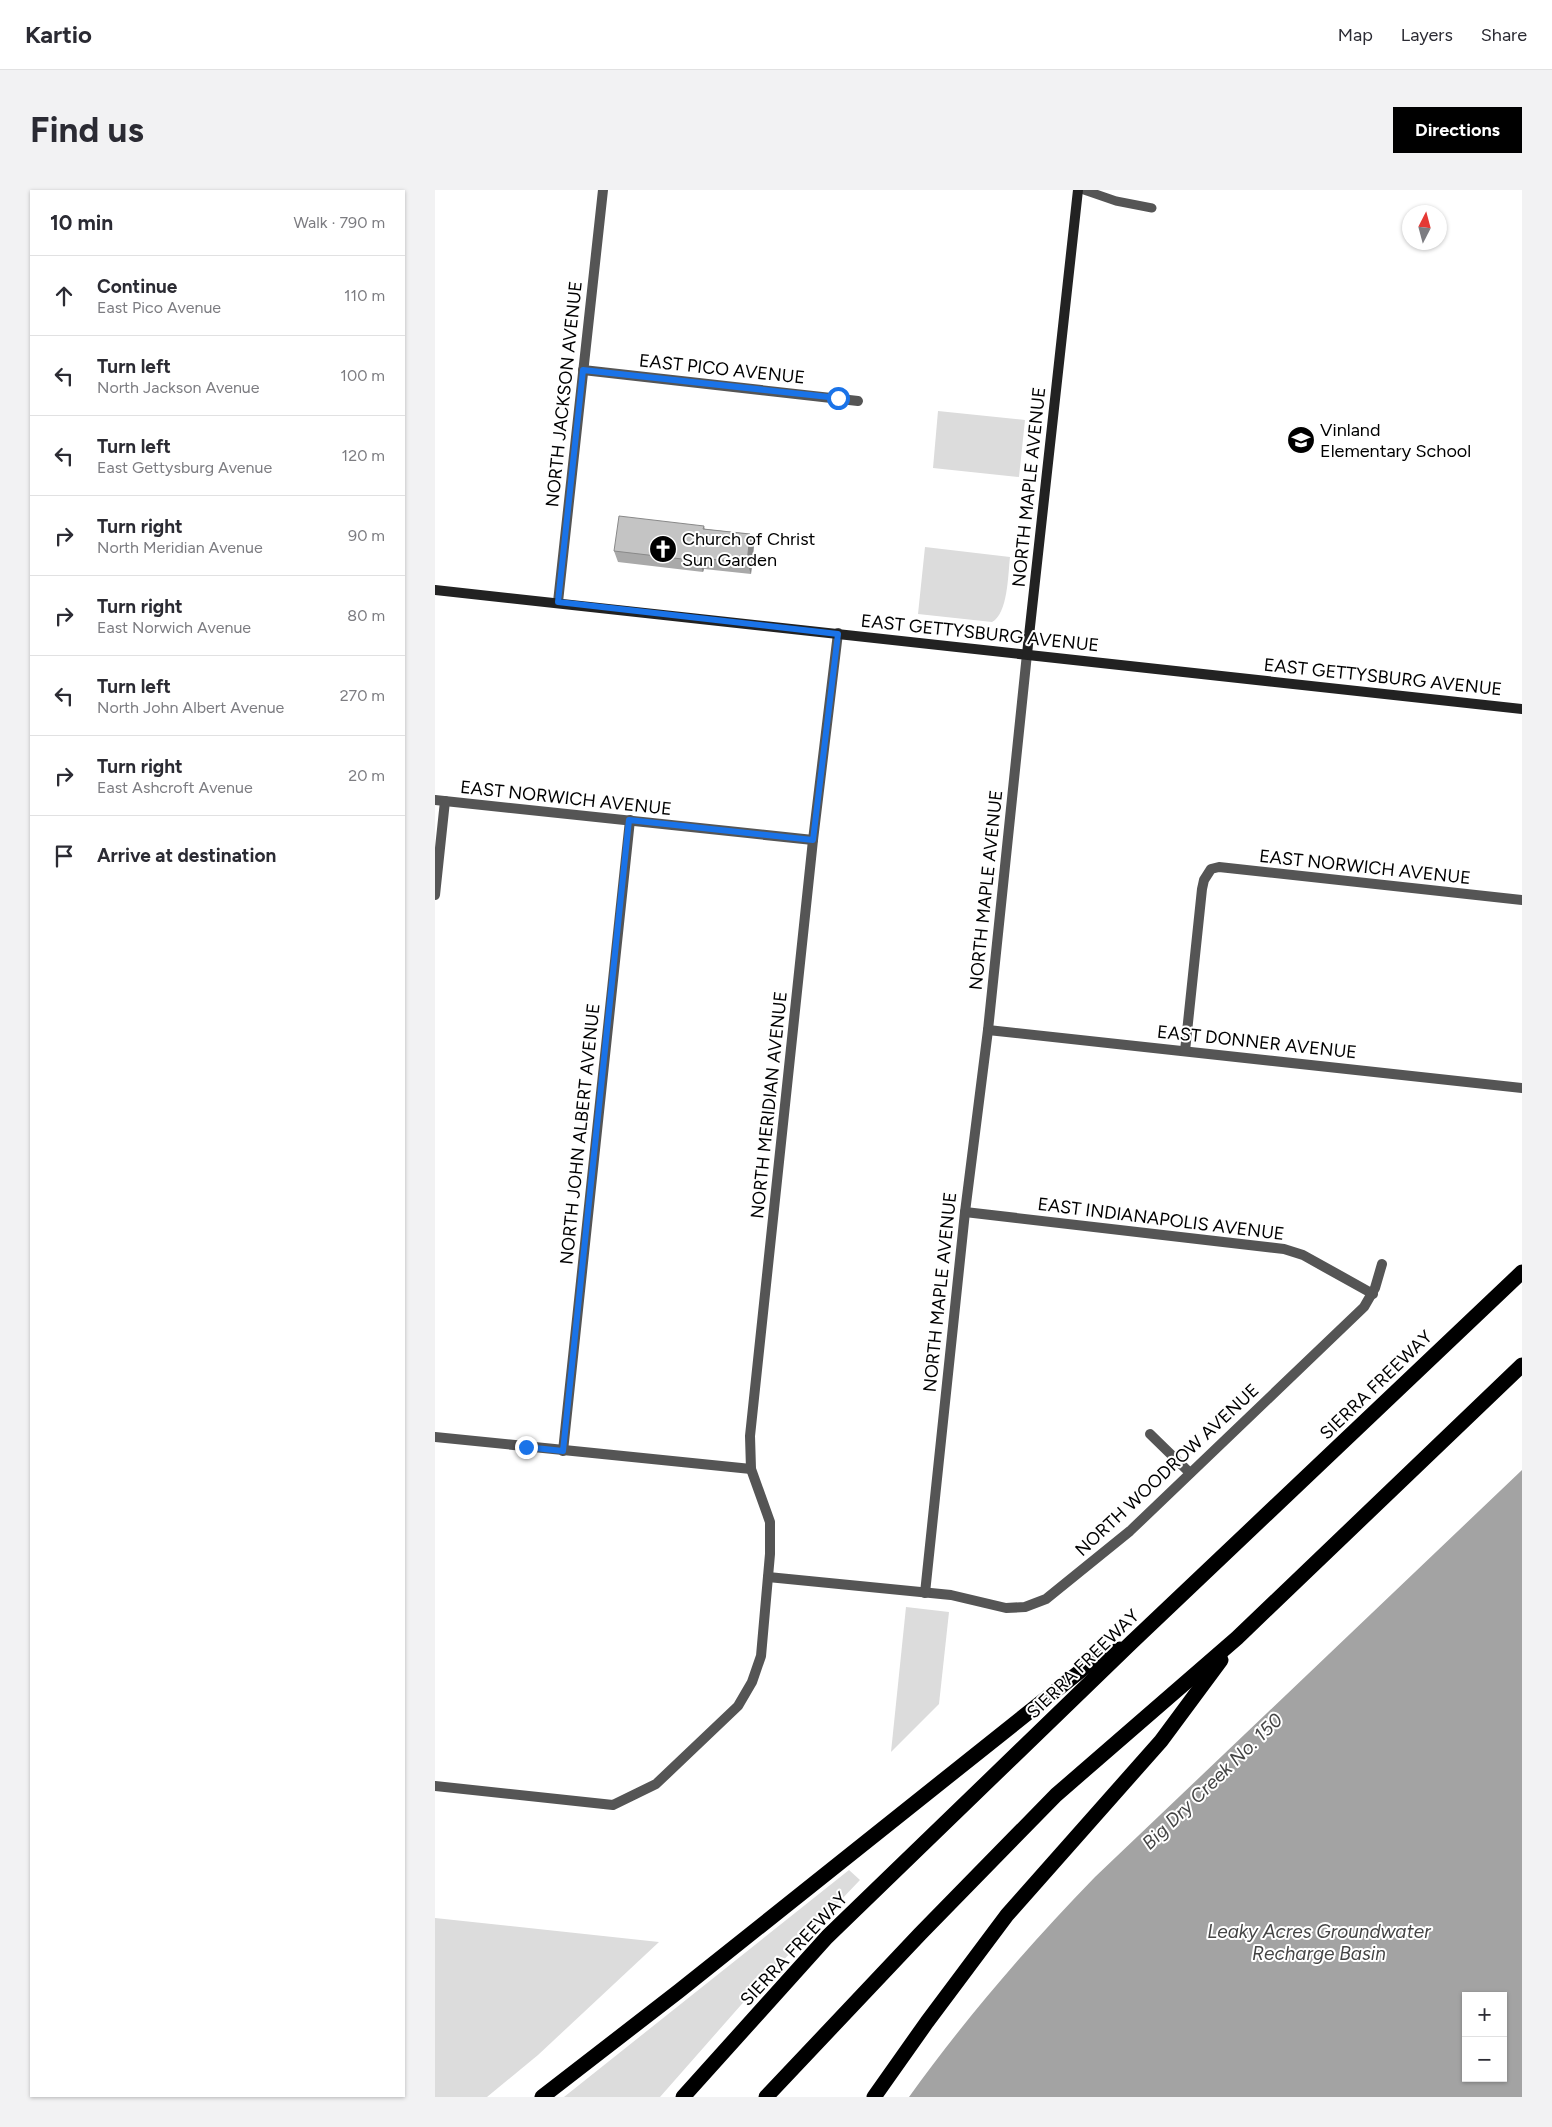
<!DOCTYPE html>
<meta charset="utf-8">
<style>
:root{--surface:#fff;--page:#f2f2f3;--text:#2b2b33;--muted:#7c7c81;--line:#e1e1e2;--accent:#000}
body{margin:0;font-family:Figtree,sans-serif;background:var(--page);color:var(--text)}
.controls{position:absolute;right:15px;bottom:15px;display:grid;overflow:hidden;border-radius:0px;box-shadow:0 1px 4px #0004}
.controls button{width:45px;height:45px;display:grid;place-items:center;padding:0;border:0;border-bottom:1px solid var(--line);background:var(--surface);color:var(--text);font:25px sans-serif}
.compass{position:absolute;left:967px;top:15px;width:45px;height:45px;border-radius:50%;background:var(--surface);box-shadow:0 1px 4px #0004;rotate:6deg}
.stop{position:absolute;width:15px;height:15px;margin:-11px;border:4px solid #1a73e8;border-radius:50%;background:#fff}
.stop.end{background:#1a73e8;border-color:#fff;box-shadow:0 1px 5px #0008}
.list{margin:0;padding:0;list-style:none}
h2{display:flex;justify-content:space-between;align-items:center;height:65px;margin:0;padding:0 20px;font-size:21px}
h2 small{font-size:16px;font-weight:400;color:var(--muted)}
.list li{display:grid;grid-template-columns:32px 1fr auto;gap:15px;align-items:center;box-sizing:border-box;height:80px;padding:0 20px;border-top:1px solid var(--line)}
.list b{display:block;font-size:19px;white-space:nowrap}
.list p{margin:0;font-size:16px;white-space:nowrap;color:var(--muted)}
.list em{font-size:16px;font-style:normal;color:var(--muted)}
.icon{flex:none;width:28px;height:28px;fill:none;stroke:currentColor;stroke-width:2;stroke-linecap:round;stroke-linejoin:round}
.map{position:relative;flex:none;width:1087px;height:1907px;overflow:hidden;border-radius:0px}
header{display:flex;align-items:center;gap:30px;box-sizing:border-box;height:70px;padding:0 25px;background:var(--surface);border-bottom:1px solid var(--line)}
header strong{font-size:24px}
nav{display:flex;gap:28px;margin-inline-start:auto;font-size:18px}
.intro{display:flex;align-items:center;justify-content:space-between;box-sizing:border-box;height:120px;padding:0 30px}
h1{margin:0;font-size:35px}
.button{padding:12px 22px;border-radius:0px;background:var(--accent);color:#fff;font-size:18px;font-weight:700}
main{display:flex;gap:30px;padding:0 30px}
aside{flex:1;background:var(--surface);border-radius:0px;box-shadow:0 1px 4px #0004}
.map>svg:first-child{display:block}
.green{fill:#dcdcdc}
.water{fill:#a3a3a3;fill-rule:evenodd}
.lines{fill:none;stroke-linecap:round;stroke-linejoin:round}
.lane{stroke:#555;stroke-width:9}
.street{stroke:#555;stroke-width:10}
.secondary{stroke:#222;stroke-width:10}
.highway{stroke:#000;stroke-width:15}
.wall{fill:#a9a9a9}
.shaded-wall{fill:#898989}
.building{fill:#c4c4c4;stroke:#898989}
.route{stroke:#1a73e8;stroke-width:6}
.labels{text-anchor:middle;stroke-width:4;stroke-linejoin:round;paint-order:stroke}
.street-label{font-size:18px;fill:#000;stroke:#fff}
.poi-label{font-size:18px;fill:#000;stroke:#fff;text-anchor:start}
.water-label{font-size:19px;font-style:italic;fill:#444;stroke:#fff}
</style>
<header>
<strong>Kartio</strong>
<nav><a>Map</a><a>Layers</a><a>Share</a></nav>
</header>
<div class="intro"><h1>Find us</h1><a class="button">Directions</a></div>
<main>
<aside>
<h2>10 min<small>Walk · 790 m</small></h2>
<ul class="list">
<li><svg class="icon" aria-label="ahead" viewBox="0 0 24 24"><path d="M12 20V5M6 11l6-6 6 6"/></svg><div><b>Continue</b><p>East Pico Avenue</p></div><em>110 m</em></li>
<li><svg class="icon" aria-label="left" viewBox="0 0 24 24"><path d="M17 20v-9H6M10 6l-5 5 5 5"/></svg><div><b>Turn left</b><p>North Jackson Avenue</p></div><em>100 m</em></li>
<li><svg class="icon" aria-label="left" viewBox="0 0 24 24"><path d="M17 20v-9H6M10 6l-5 5 5 5"/></svg><div><b>Turn left</b><p>East Gettysburg Avenue</p></div><em>120 m</em></li>
<li><svg class="icon" aria-label="right" viewBox="0 0 24 24"><path d="M7 20v-9h11M14 6l5 5-5 5"/></svg><div><b>Turn right</b><p>North Meridian Avenue</p></div><em>90 m</em></li>
<li><svg class="icon" aria-label="right" viewBox="0 0 24 24"><path d="M7 20v-9h11M14 6l5 5-5 5"/></svg><div><b>Turn right</b><p>East Norwich Avenue</p></div><em>80 m</em></li>
<li><svg class="icon" aria-label="left" viewBox="0 0 24 24"><path d="M17 20v-9H6M10 6l-5 5 5 5"/></svg><div><b>Turn left</b><p>North John Albert Avenue</p></div><em>270 m</em></li>
<li><svg class="icon" aria-label="right" viewBox="0 0 24 24"><path d="M7 20v-9h11M14 6l5 5-5 5"/></svg><div><b>Turn right</b><p>East Ashcroft Avenue</p></div><em>20 m</em></li>
<li><svg class="icon" aria-label="arrive" viewBox="0 0 24 24"><path d="M6 21V4h12l-3 4 3 4H6"/></svg><div><b>Arrive at destination</b></div></li>
</ul>
</aside>
<div class="map">
<svg width="1087" height="1907" viewBox="0 0 1087 1907">
<rect width="100%" height="100%" fill="#fff"/>
<g class="green">
<path d="M503 221 590 230 584 287 498 278Z"/>
<path d="M490 357 575 367C573 384 573 424 557 432L483 424Z"/>
<path d="M471 1417 514 1422 504 1514 456 1562Z"/>
<path d="M414 1680 425 1690 313 1807 225 1907H129Z"/>
<path d="M0 1728 224 1752 103 1865 52 1907H0Z"/>
</g>
<path class="water" d="M1087 1280V1907H474C530 1829 593 1756 660 1687ZM1031 1806H1068V1888H1031Z"/>
<g class="lines">
<path class="lane" d="M649 0 681 11 717 18"/>
<g class="street">
<path d="M148 180 423 211"/>
<path d="M123 412 168 0"/>
<path d="M0 610 378 650"/>
<path d="M0 705 10 611"/>
<path d="M553 840 1087 898"/>
<path d="M750 861 767 699 769 690 776 679 784 677 1087 710"/>
<path d="M530 1022 849 1059 868 1065 938 1104"/>
<path d="M715 1244 755 1283"/>
<path d="M0 1247 316 1279"/>
<path d="M128 1261 195 630"/>
<path d="M333 1387 516 1405 571 1418 590 1417 611 1409 695 1341 929 1117 940 1098 947 1074"/>
<path d="M490 1403 530 1022 553 840 592 464"/>
<path d="M0 1596 178 1615 221 1594 303 1516 317 1492 326 1466 335 1364V1332L316 1279 315 1246 378 650 403 443"/>
</g>
<g class="secondary">
<path d="M0 400 1087 519"/>
<path d="M592 464 643 0"/>
</g>
<g class="highway">
<path d="M107 1907 244 1801 653 1475 685 1459"/>
<path d="M248 1907 392 1747 697 1452 1087 1082"/>
<path d="M331 1907 485 1744 621 1605 802 1448 1087 1175"/>
<path d="M439 1907 492 1832 572 1725 726 1551 786 1470"/>
</g>
</g>
<path class="wall" d="M269 336 270 339 315 344 319 355 316 384 269 379 268 382 183 372 179 361Z"/>
<g class="shaded-wall">
<path d="M315 344 319 355 316 384 312 373Z"/>
<path d="M265 368 269 379 268 382 264 371Z"/>
</g>
<path class="building" d="M184 326 269 336 268 339 315 344 312 373 265 368 264 371 179 361Z"/>
<g class="lines">
<path class="route" d="M91 1257 128 1261 194 630 378 650 403 444 123 412 148 180 403 208"/>
</g>
<defs>
<g id="school-disc" transform="scale(1.4375)"><circle r="9.5" fill="#000" stroke="#fff"/><path d="M0-5L7-2L0 1L-7-2ZM-4 1L0 2.5L4 1V4Q0 6-4 4Z" fill="#fff"/></g>
<g id="church-disc" transform="scale(1.4375)"><circle r="9.5" fill="#000" stroke="#fff"/><path d="M-1.2-6h2.4v3.5h3.3v2.4h-3.3V6h-2.4V-.1h-3.3v-2.4h3.3Z" fill="#fff"/></g>
</defs>
<g fill-rule="evenodd">
<use href="#school-disc" x="866" y="250"/>
<use href="#church-disc" x="228" y="359"/>
</g>
<g class="labels">
<g class="street-label">
<text transform="translate(287 179) rotate(6)" y="6">EAST PICO AVENUE</text>
<text transform="translate(129 204) rotate(-84)" y="6">NORTH JACKSON AVENUE</text>
<text transform="translate(594 297) rotate(-84)" y="6">NORTH MAPLE AVENUE</text>
<text transform="translate(545 443) rotate(6)" y="6">EAST GETTYSBURG AVENUE</text>
<text transform="translate(948 487) rotate(6)" y="6">EAST GETTYSBURG AVENUE</text>
<text transform="translate(131 608) rotate(6)" y="6">EAST NORWICH AVENUE</text>
<text transform="translate(930 677) rotate(6)" y="6">EAST NORWICH AVENUE</text>
<text transform="translate(551 700) rotate(-84)" y="6">NORTH MAPLE AVENUE</text>
<text transform="translate(822 852) rotate(6)" y="6">EAST DONNER AVENUE</text>
<text transform="translate(334 915) rotate(-84)" y="6">NORTH MERIDIAN AVENUE</text>
<text transform="translate(145 944) rotate(-84)" y="6">NORTH JOHN ALBERT AVENUE</text>
<text transform="translate(726 1029) rotate(7)" y="6">EAST INDIANAPOLIS AVENUE</text>
<text transform="translate(505 1102) rotate(-84)" y="6">NORTH MAPLE AVENUE</text>
<text transform="translate(941 1195) rotate(-44)" y="6">SIERRA FREEWAY</text>
<text transform="translate(732 1280) rotate(-43)" y="6">NORTH WOODROW AVENUE</text>
<text transform="translate(648 1474) rotate(-44)" y="6">SIERRA FREEWAY</text>
<text transform="translate(359 1759) rotate(-47)" y="6">SIERRA FREEWAY</text>
</g>
<g class="poi-label">
<text x="885" y="246">Vinland<tspan x="885" dy="21">Elementary School</tspan></text>
<text x="247" y="355">Church of Christ<tspan x="247" dy="21">Sun Garden</tspan></text>
</g>
<g class="water-label">
<text transform="translate(777 1591) rotate(-44)" y="7">Big Dry Creek No. 150</text>
<text x="884" y="1748">Leaky Acres Groundwater<tspan x="884" dy="22">Recharge Basin</tspan></text>
</g>
</g>
</svg>
<div class="controls">
<button>+</button>
<button>−</button>
</div>
<svg class="compass" viewBox="-18 -18 36 36"><path d="M0-13l5 13h-10z" fill="#e53935"/><path d="M0 13l5-13h-10z" fill="#7c7c81"/></svg>
<div class="stop" style="left:403px;top:208px"></div>
<div class="stop end" style="left:91px;top:1257px"></div>
</div>
</main>
